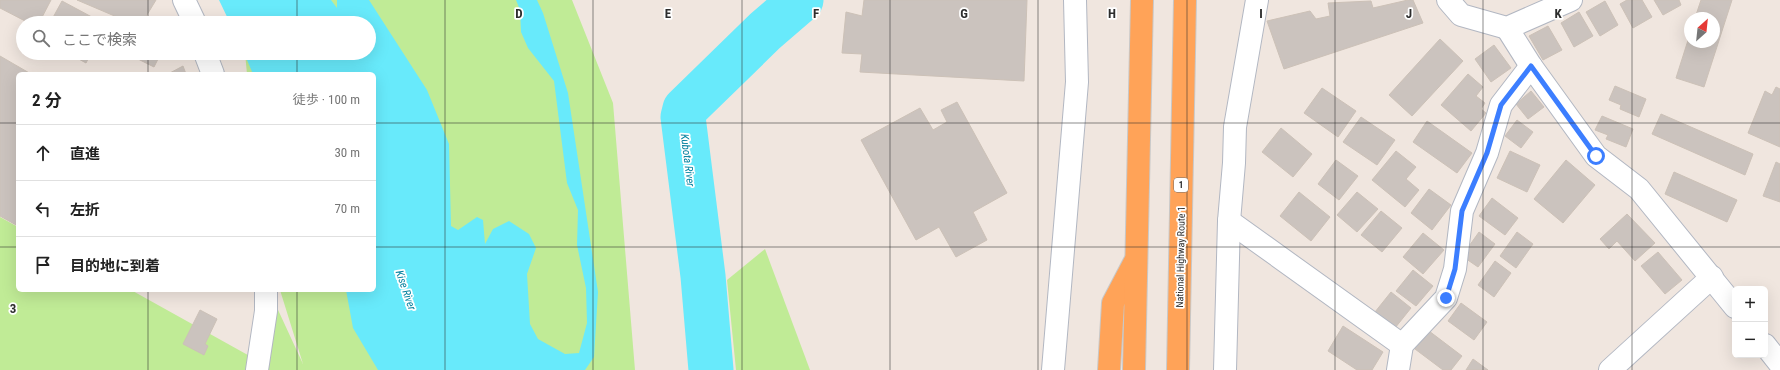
<!DOCTYPE html>
<html lang="ja">
<meta charset="utf-8">
<style>
:root{--surface:#fff;--page:#f6f6f6;--text:#222;--muted:#767676;--line:#e0e0e0}
body{margin:0;font-family:"Roboto Condensed","Noto Sans JP",sans-serif;background:var(--page);color:var(--text)}
.controls{position:absolute;right:12px;bottom:12px;display:grid;overflow:hidden;border-radius:6px;box-shadow:0 4px 16px #0002}
.controls button{width:36px;height:36px;display:grid;place-items:center;padding:0;border:0;border-bottom:1px solid var(--line);background:var(--surface);color:var(--text);font:20px sans-serif}
.compass{position:absolute;left:1684px;top:12px;width:36px;height:36px;border-radius:50%;background:var(--surface);box-shadow:0 4px 16px #0002;rotate:27deg}
.stop{position:absolute;width:12px;height:12px;margin:-9px;border:3px solid #3c7eff;border-radius:50%;background:#fff}
.stop.end{background:#3c7eff;border-color:#fff;box-shadow:0 1px 4px #0008}
.list{margin:0;padding:0;list-style:none}
h2{display:flex;justify-content:space-between;align-items:center;height:52px;margin:0;padding:0 16px;font-size:17px}
h2 small{font-size:13px;font-weight:400;color:var(--muted)}
.list li{display:grid;grid-template-columns:26px 1fr auto;gap:12px;align-items:center;box-sizing:border-box;height:56px;padding:0 16px;border-top:1px solid var(--line)}
.list b{display:block;font-size:15px;white-space:nowrap}
.list em{font-size:13px;font-style:normal;color:var(--muted)}
.icon{flex:none;width:22px;height:22px;fill:none;stroke:currentColor;stroke-width:2;stroke-linecap:round;stroke-linejoin:round}
.map{position:relative;flex:none;width:1780px;height:370px;overflow:hidden}
.search{position:absolute;background:var(--surface);box-shadow:0 4px 16px #0002;left:16px;top:16px;width:360px;height:44px;display:flex;align-items:center;gap:10px;box-sizing:border-box;padding:0 14px;border-radius:22px;color:var(--muted);font-size:15px}
.panel{position:absolute;background:var(--surface);box-shadow:0 4px 16px #0002;left:16px;top:72px;width:360px;height:220px;border-radius:6px}
.map>svg:first-child{display:block}
.green{fill:#c0eb96}
.water{fill:#68eafb}
.lines{fill:none;stroke-linecap:round;stroke-linejoin:round}
.river{stroke:#68eafb;stroke-width:45}
.building{fill:#cbc3be;stroke:#ccc1b7}
.minor-casing{stroke:#b2b7c2;stroke-width:24}
.trunk-casing{stroke:#c8c8c8;stroke-width:24}
.minor{stroke:#fff;stroke-width:22}
.trunk{stroke:#ffa358;stroke-width:22}
.route{stroke:#3c7eff;stroke-width:5}
.grid{fill:none;stroke:#2d2d2d;stroke-width:1;stroke-opacity:0.55}
.labels{text-anchor:middle;stroke-width:3.5;stroke-linejoin:round;paint-order:stroke}
.shield{fill:#fff;stroke:#6c6c6c;stroke-width:1}
.shield-label{font-size:9px;font-weight:bold;fill:#2d2d2d}
.street-label{font-size:10px;fill:#2d2d2d;stroke:#fff}
.water-label{font-size:11px;font-style:italic;fill:#02809e;stroke:#fff}
.grid-label{font-size:13px;text-anchor:middle;font-weight:bold;fill:#2d2d2d;stroke:#fff;stroke-width:3.5;stroke-linejoin:round;paint-order:stroke}
</style>
<div class="map">
<svg width="1780" height="370" viewBox="0 0 1780 370">
<rect width="100%" height="100%" fill="#f0e6df"/>
<g class="green">
<path d="M239 0H572L613 103 635 370H0V217L18 227V290H131L255 359 273 299 303 364 280 290H374V74H247L245 53H369V23Z"/>
<path d="M765 249 810 370H736L727 280Z"/>
</g>
<path class="water" d="M219 0H331L337 8V0H369L427 90 449 144 451 226 458 230 477 217 483 220 485 244 493 229 509 221 529 234 536 248 527 274 530 324 538 339 565 354 579 353 587 323 586 288 577 245 578 210 567 183 554 81 528 48 521 32 520 10 516 0H537L543 13 568 93 598 292 594 357 585 370H378L353 328 346 290H374V74H253L244 53H369V23H230Z"/>
<g class="lines">
<path class="river" d="M711 370 703 276 683 117 685 109 765 31 801 0"/>
</g>
<g class="building">
<path d="M0 0H51L39 23H29L0 8Z"/>
<path d="M77 0H156L142 23H131Z"/>
<path d="M864 0H1027L1024 81 860 72 862 54 842 53 846 12 862 16Z"/>
<path d="M1408 0H1413L1423 23 1284 69 1267 21 1310 11 1316 19 1330 16 1328 3 1371 1 1373 8Z"/>
<path d="M1627 0H1642L1652 17 1633 28 1620 4Z"/>
<path d="M1654 0H1679L1681 5 1663 15Z"/>
<path d="M1701 0H1732L1704 87 1676 78 1690 34V42H1714V18H1695Z"/>
<path d="M62 1 103 23H50Z"/>
<path d="M1605 1 1618 25 1600 36 1586 12Z"/>
<path d="M1579 12 1593 36 1574 47 1561 23Z"/>
<path d="M1548 26 1562 50 1543 60 1529 36Z"/>
<path d="M1440 39 1463 61 1412 116 1389 95Z"/>
<path d="M1494 45 1511 68 1491 82 1475 59Z"/>
<path d="M68 53H91L86 63Z"/>
<path d="M139 53H161L154 67 136 58Z"/>
<path d="M0 56 31 74H18V226L0 216Z"/>
<path d="M183 66 186 74H168Z"/>
<path d="M1468 74 1483 87 1476 96 1485 103 1481 109 1486 113 1471 131 1441 105Z"/>
<path d="M1615 86 1646 99 1639 117 1620 109 1621 105 1609 100Z"/>
<path d="M1776 87 1780 89V147L1748 133 1765 91 1772 95Z"/>
<path d="M1322 88 1356 111 1338 137 1304 113Z"/>
<path d="M1531 91 1544 107 1528 119 1516 104Z"/>
<path d="M957 102 1007 193 973 212 987 240 956 257 939 227 916 240 861 140 920 108 933 130 947 122 941 110Z"/>
<path d="M1661 114 1753 154 1745 175 1652 134Z"/>
<path d="M1602 116 1633 129 1626 147 1606 139 1608 135 1595 130Z"/>
<path d="M1361 117 1395 140 1377 165 1343 142Z"/>
<path d="M1517 120 1533 132 1521 148 1505 136Z"/>
<path d="M1427 121 1472 153 1457 173 1413 142Z"/>
<path d="M1281 128 1312 154 1293 177 1262 152Z"/>
<path d="M1396 151 1416 167 1406 179 1419 190 1405 207 1372 180Z"/>
<path d="M1510 151 1540 165 1527 192 1497 178Z"/>
<path d="M1336 160 1358 176 1339 200 1318 184Z"/>
<path d="M1566 160 1595 185 1563 223 1534 199Z"/>
<path d="M1776 162 1780 164V202L1763 196Z"/>
<path d="M1674 172 1737 200 1727 222 1665 194Z"/>
<path d="M1429 189 1451 205 1432 230 1411 213Z"/>
<path d="M1299 192 1330 217 1311 241 1280 216Z"/>
<path d="M1357 192 1378 209 1357 232 1337 215Z"/>
<path d="M1492 198 1518 218 1505 235 1479 216Z"/>
<path d="M1381 211 1402 228 1382 252 1361 235Z"/>
<path d="M1627 214 1655 243 1635 261 1617 241 1609 249 1600 239Z"/>
<path d="M1479 232 1495 244 1478 267 1462 256Z"/>
<path d="M1517 232 1533 244 1516 268 1500 256Z"/>
<path d="M1423 233 1444 250 1423 274 1403 257Z"/>
<path d="M1658 252 1682 280 1665 294 1641 266Z"/>
<path d="M1495 261 1511 273 1494 297 1478 285Z"/>
<path d="M1413 270 1433 286 1416 306 1396 291Z"/>
<path d="M1391 292 1411 308 1395 328 1375 312Z"/>
<path d="M1461 303 1487 322 1474 340 1448 321Z"/>
<path d="M200 310 217 319 205 344 208 346 204 355 183 344Z"/>
<path d="M1343 326 1383 352 1372 370H1357L1328 351Z"/>
<path d="M1429 331 1462 356 1451 370H1443L1415 349Z"/>
<path d="M1473 359 1488 370H1466Z"/>
</g>
<g class="lines">
<g class="minor-casing">
<g id="minor">
<path d="M184 0 195 23"/>
<path d="M1448 0 1461 15 1507 28 1571 0"/>
<path d="M1507 28 1531 66 1596 156 1639 189 1735 307"/>
<path d="M205 53 213 74"/>
<path d="M1229 221 1402 345"/>
<path d="M1765 345 1780 364"/>
<path d="M257 370 266 311V290"/>
<path d="M1053 370 1077 82 1075 0"/>
<path d="M1225 370 1229 221 1234 163 1235 127 1257 0"/>
<path d="M1398 370 1402 345 1446 298 1455 269 1462 211 1487 153 1501 105 1531 66"/>
<path d="M1610 370 1712 277"/>
</g>
</g>
<g class="trunk-casing">
<g id="trunk">
<path d="M1109 370 1113 303 1134 263"/>
<path d="M1134 370 1142 0"/>
<path d="M1178 370 1185 0"/>
</g>
</g>
<use href="#minor" class="minor"/>
<use href="#trunk" class="trunk"/>
</g>
<g class="lines">
<path class="route" d="M1446 298 1455 269 1462 211 1487 153 1501 105 1531 66 1596 156"/>
</g>
<path class="grid" d="M148 0V23M297 0V23M445 0V370M593 0V370M742 0V370M890 0V370M1038 0V370M1187 0V370M1335 0V370M1483 0V370M1632 0V370M148 53V74M297 53V74M0 123H18M374 123H1780M0 247H18M374 247H1780M148 290V370M297 290V370"/>
<g class="labels">
<rect class="shield" x="1174" y="178" width="14" height="14" rx="3"/>
<g class="shield-label">
<text x="1181" y="188">1</text>
</g>
<g class="street-label">
<text transform="translate(1180 257) rotate(-89)" y="4">National Highway Route 1</text>
</g>
<g class="water-label">
<text transform="translate(688 160) rotate(83)" y="4">Kubota River</text>
<text transform="translate(406 290) rotate(71)" y="4">Kise River</text>
</g>
</g>
<g class="grid-label">
<text x="519" y="18">D</text>
<text x="668" y="18">E</text>
<text x="816" y="18">F</text>
<text x="964" y="18">G</text>
<text x="1112" y="18">H</text>
<text x="1261" y="18">I</text>
<text x="1409" y="18">J</text>
<text x="1558" y="18">K</text>
<text x="13" y="313">3</text>
</g>
</svg>
<div class="controls">
<button>+</button>
<button>−</button>
</div>
<svg class="compass" viewBox="-18 -18 36 36"><path d="M0-13l5 13h-10z" fill="#e53935"/><path d="M0 13l5-13h-10z" fill="#767676"/></svg>
<div class="stop" style="left:1596px;top:156px"></div>
<div class="stop end" style="left:1446px;top:298px"></div>
<div class="search"><svg class="icon" aria-label="search" viewBox="0 0 24 24"><circle cx="10" cy="10" r="6"/><path d="M15 15l6 6"/></svg>ここで検索</div>
<section class="panel">
<h2>2 分<small>徒歩 · 100 m</small></h2>
<ul class="list">
<li><svg class="icon" aria-label="ahead" viewBox="0 0 24 24"><path d="M12 20V5M6 11l6-6 6 6"/></svg><div><b>直進</b></div><em>30 m</em></li>
<li><svg class="icon" aria-label="left" viewBox="0 0 24 24"><path d="M17 20v-9H6M10 6l-5 5 5 5"/></svg><div><b>左折</b></div><em>70 m</em></li>
<li><svg class="icon" aria-label="arrive" viewBox="0 0 24 24"><path d="M6 21V4h12l-3 4 3 4H6"/></svg><div><b>目的地に到着</b></div></li>
</ul>
</section>
</div>
